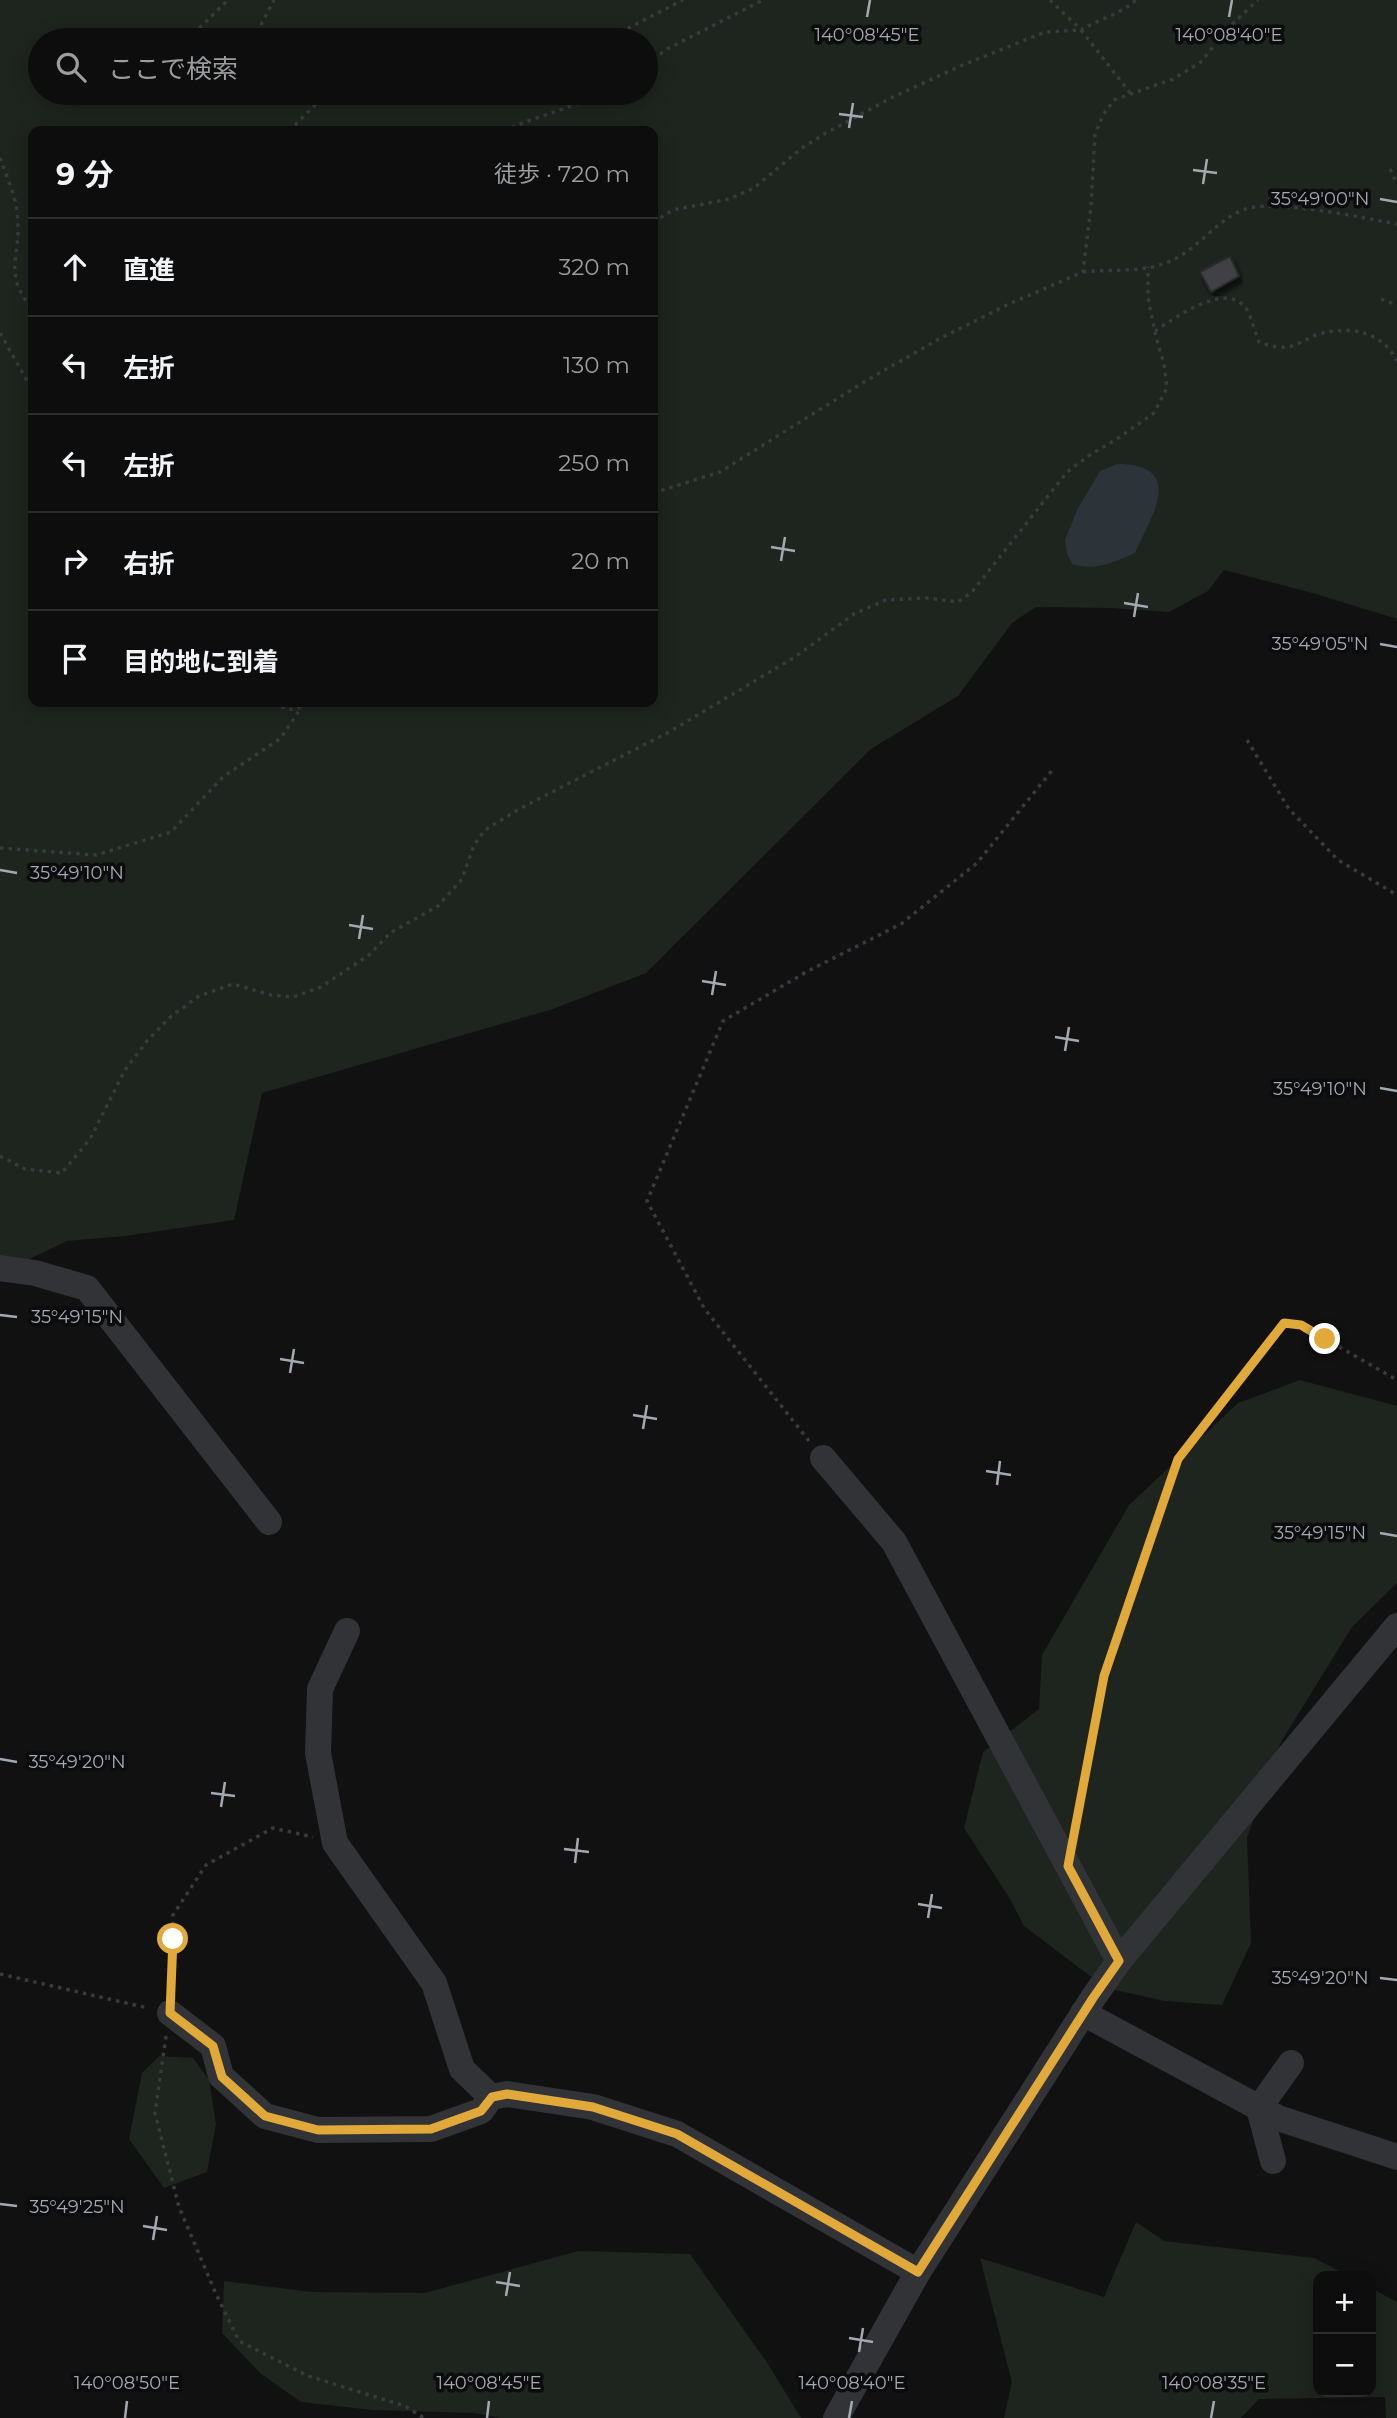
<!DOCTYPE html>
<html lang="ja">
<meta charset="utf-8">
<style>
:root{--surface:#0d0d0e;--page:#1b1b1c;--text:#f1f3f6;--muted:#9a9c9e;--line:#2d2d2e}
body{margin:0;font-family:Montserrat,"Noto Sans JP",sans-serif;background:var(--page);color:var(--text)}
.controls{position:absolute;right:21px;bottom:21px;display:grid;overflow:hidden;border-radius:14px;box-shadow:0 4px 18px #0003}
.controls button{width:63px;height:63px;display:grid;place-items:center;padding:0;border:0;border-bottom:2px solid var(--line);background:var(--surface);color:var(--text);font:35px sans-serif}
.stop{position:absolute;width:21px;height:21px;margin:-16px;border:5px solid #e1a83a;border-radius:50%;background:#fff}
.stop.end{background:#e1a83a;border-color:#fff;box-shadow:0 2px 7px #0008}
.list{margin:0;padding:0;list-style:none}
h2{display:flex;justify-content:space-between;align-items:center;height:91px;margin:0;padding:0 28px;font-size:30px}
h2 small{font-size:23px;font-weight:400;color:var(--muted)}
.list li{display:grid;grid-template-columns:46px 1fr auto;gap:21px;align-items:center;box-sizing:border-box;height:98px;padding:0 28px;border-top:2px solid var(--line)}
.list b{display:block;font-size:26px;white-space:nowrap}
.list em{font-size:23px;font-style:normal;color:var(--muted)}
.icon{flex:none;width:38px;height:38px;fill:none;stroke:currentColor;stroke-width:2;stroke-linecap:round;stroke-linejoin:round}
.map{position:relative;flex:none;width:1397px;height:2418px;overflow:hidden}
.search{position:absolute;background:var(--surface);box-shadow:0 4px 18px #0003;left:28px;top:28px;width:630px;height:77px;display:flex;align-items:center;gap:18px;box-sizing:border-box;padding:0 24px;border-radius:38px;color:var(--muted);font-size:26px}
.panel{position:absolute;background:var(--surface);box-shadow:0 4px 18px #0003;left:28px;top:126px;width:630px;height:581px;border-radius:14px}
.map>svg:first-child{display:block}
.green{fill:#1e241e;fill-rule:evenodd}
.water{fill:#2c3339}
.building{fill:#404145;stroke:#2b2b2e;stroke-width:2;filter:url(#shadow)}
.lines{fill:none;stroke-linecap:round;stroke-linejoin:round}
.path{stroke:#383a3e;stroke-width:3.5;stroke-dasharray:3.5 5;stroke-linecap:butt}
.minor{stroke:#323337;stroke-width:26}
.route{stroke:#e1a83a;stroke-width:9}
.ticks{fill:none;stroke:#a3a8b2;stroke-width:2.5}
.ticks-label{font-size:18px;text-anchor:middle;fill:#a3a8b2;stroke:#0c0c0d;stroke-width:7;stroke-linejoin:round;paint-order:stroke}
</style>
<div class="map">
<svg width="1397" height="2418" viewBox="0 0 1397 2418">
<defs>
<filter id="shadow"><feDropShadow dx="3.5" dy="6" stdDeviation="2" flood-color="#0009"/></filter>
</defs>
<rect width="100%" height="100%" fill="#111112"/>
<g class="green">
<path d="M0 0H1397V619L1316 594 1224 570 1208 591 1169 612 1110 608 1036 607 1012 623 958 696 871 749 646 973 553 1009 262 1093 234 1220 125 1236 67 1241 23 1262 0 1259ZM40 40H646V93H40ZM33 131H653V702H33Z"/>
<path d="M1300 1380 1397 1406V1583L1352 1627 1281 1742 1247 1838 1251 1943 1222 2005 1165 2001 1106 1988 1024 1926 1010 1899 964 1828 983 1752 1039 1709 1042 1655 1129 1505 1238 1403Z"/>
<path d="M159 2056 193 2058 209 2080 216 2124 207 2172 164 2188 129 2139 142 2073Z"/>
<path d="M1136 2222 1164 2241 1314 2258 1349 2276H1318V2392H1371V2288L1397 2302V2418H1386L1385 2397 1259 2399 1241 2418H1004L1012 2382 980 2258 1104 2297Z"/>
<path d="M578 2251 690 2254 768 2364 801 2418H501L475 2413 372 2410 301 2402 261 2374 222 2333 224 2281 312 2292 425 2293Z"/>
</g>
<path class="water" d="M1117 464C1187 464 1151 517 1135 553 1112 563 1097 571 1072 564L1067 553 1065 540 1077 510 1100 471Z"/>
<path class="building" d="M1230 256 1239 276 1211 292 1200 272Z"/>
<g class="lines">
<g class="path">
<path d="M1050 0 1081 30C1099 19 1121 14 1136 0"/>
<path d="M187 40 228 0"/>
<path d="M253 40 274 0"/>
<path d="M605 40 683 0"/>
<path d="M646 64 669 48 763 0"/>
<path d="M289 131 327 93"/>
<path d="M504 131C535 116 569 110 599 93"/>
<path d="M0 158C6 175 15 194 17 212 23 259 0 268 33 311"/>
<path d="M1390 169 1397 184"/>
<path d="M653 222 673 210 729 199 754 188 802 148 826 133 893 97 958 67 1045 32 1081 30 1131 94"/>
<path d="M1083 272C1111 269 1142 273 1168 262 1197 251 1215 221 1243 210 1272 198 1364 218 1397 224"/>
<path d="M1381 299 1397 305"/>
<path d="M1155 331C1175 318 1228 279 1247 310 1252 319 1255 332 1259 342 1267 345 1277 348 1286 347 1296 347 1307 338 1316 335 1348 325 1381 330 1397 361"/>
<path d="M0 333 33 391"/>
<path d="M653 493 720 472 864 382 939 339 1009 304 1083 272 1091 206 1095 134 1103 115 1114 100 1173 79 1201 62 1227 29 1258 0"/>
<path d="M275 702 276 705 293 710 314 702"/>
<path d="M1247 740 1289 809 1338 860 1397 895"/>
<path d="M0 848 96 855 171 832 223 777 281 738 302 706"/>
<path d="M0 1156 25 1169 62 1173 90 1139 125 1070 147 1041 169 1018 199 996 233 984 271 995 293 997 321 987 369 955 390 933 438 906 462 879 474 845 485 830 519 809 669 732 795 657 854 614 886 600 927 598 958 602 972 592 1067 472 1091 454 1117 439 1154 413 1167 388 1164 364 1156 337 1148 298V267"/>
<path d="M809 1441 704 1308 647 1201 723 1021 808 971 901 924 977 863 1054 768"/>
<path d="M1075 1831 1104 1676 1178 1459 1284 1323 1301 1325 1397 1380"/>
<path d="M0 1974 148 2008"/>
<path d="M171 1993 173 1915 206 1865 273 1828 313 1837"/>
<path d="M166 2036 155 2113 179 2207 216 2294 239 2341 308 2376 405 2406 424 2418"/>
</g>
<g class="minor">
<path d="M0 1268 35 1273 87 1288 269 1522"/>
<path d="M823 1458 894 1542 1119 1961"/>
<path d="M347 1631 320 1689 318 1753 335 1843 434 1983 462 2069 491 2097 507 2094 593 2107 677 2134 918 2272"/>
<path d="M170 2013 213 2046 221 2076 265 2116 318 2130 431 2129 481 2111 491 2097"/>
<path d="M1083 2013 1278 2118 1397 2157"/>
<path d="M1273 2161 1259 2108 1291 2063"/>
<path d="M836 2418 918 2272 1093 1998 1119 1961 1397 1626"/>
</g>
</g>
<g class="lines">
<path class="route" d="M173 1939 170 2013 213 2046 222 2077 265 2116 318 2130 431 2129 481 2111 492 2097 507 2094 593 2107 677 2134 918 2272 1093 1998 1119 1961 1068 1866 1104 1676 1178 1459 1284 1323 1301 1325 1325 1339"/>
</g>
<path class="ticks" d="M867 17 870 0M1229 17 1232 0M839 114 863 117M849 128 853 103M1193 170 1217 173M1203 184 1207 159M1380 199 1397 202M771 547 795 551M781 561 785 537M1124 603 1148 607M1134 617 1138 593M1380 644 1397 647M0 870 17 873M349 925 373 929M359 939 363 915M702 981 726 985M712 995 716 971M1055 1037 1079 1041M1065 1051 1069 1027M1380 1088 1397 1091M0 1315 17 1317M280 1359 304 1363M290 1373 294 1349M633 1415 657 1419M643 1429 647 1405M986 1471 1011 1475M997 1485 1000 1461M1380 1533 1397 1536M0 1759 17 1762M211 1793 235 1796M221 1807 225 1782M564 1849 589 1852M575 1863 578 1838M918 1904 942 1908M928 1918 932 1894M1380 1978 1397 1980M0 2204 17 2206M143 2226 167 2230M153 2240 157 2216M496 2282 520 2286M506 2296 510 2272M849 2338 873 2342M859 2352 863 2328M125 2418 127 2401M487 2418 489 2401M849 2418 852 2401M1211 2418 1214 2401"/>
<g class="ticks-label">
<text x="867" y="41">140°08'45"E</text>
<text x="1229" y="41">140°08'40"E</text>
<text x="1320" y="205">35°49'00"N</text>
<text x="1320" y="650">35°49'05"N</text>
<text x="77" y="879">35°49'10"N</text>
<text x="1320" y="1095">35°49'10"N</text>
<text x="77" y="1323">35°49'15"N</text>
<text x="1320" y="1539">35°49'15"N</text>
<text x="77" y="1768">35°49'20"N</text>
<text x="1320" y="1984">35°49'20"N</text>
<text x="77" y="2213">35°49'25"N</text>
<text x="127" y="2389">140°08'50"E</text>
<text x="489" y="2389">140°08'45"E</text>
<text x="852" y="2389">140°08'40"E</text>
<text x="1214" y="2389">140°08'35"E</text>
</g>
</svg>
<div class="controls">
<button>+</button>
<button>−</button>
</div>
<div class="stop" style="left:173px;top:1939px"></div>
<div class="stop end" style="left:1325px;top:1339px"></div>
<div class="search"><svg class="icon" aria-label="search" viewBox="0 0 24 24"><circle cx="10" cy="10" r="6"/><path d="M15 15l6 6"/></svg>ここで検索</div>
<section class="panel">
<h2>9 分<small>徒歩 · 720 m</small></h2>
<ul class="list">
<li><svg class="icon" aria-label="ahead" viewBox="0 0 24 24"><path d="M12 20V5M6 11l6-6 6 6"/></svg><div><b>直進</b></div><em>320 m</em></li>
<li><svg class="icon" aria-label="left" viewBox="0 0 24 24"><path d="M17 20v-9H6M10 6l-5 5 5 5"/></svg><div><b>左折</b></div><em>130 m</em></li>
<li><svg class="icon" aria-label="left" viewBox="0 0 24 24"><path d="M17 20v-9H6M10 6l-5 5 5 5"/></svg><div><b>左折</b></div><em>250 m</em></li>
<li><svg class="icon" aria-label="right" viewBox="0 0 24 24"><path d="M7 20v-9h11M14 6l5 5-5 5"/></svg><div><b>右折</b></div><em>20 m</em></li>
<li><svg class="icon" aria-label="arrive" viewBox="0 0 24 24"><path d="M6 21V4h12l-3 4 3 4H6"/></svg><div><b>目的地に到着</b></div></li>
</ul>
</section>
</div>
